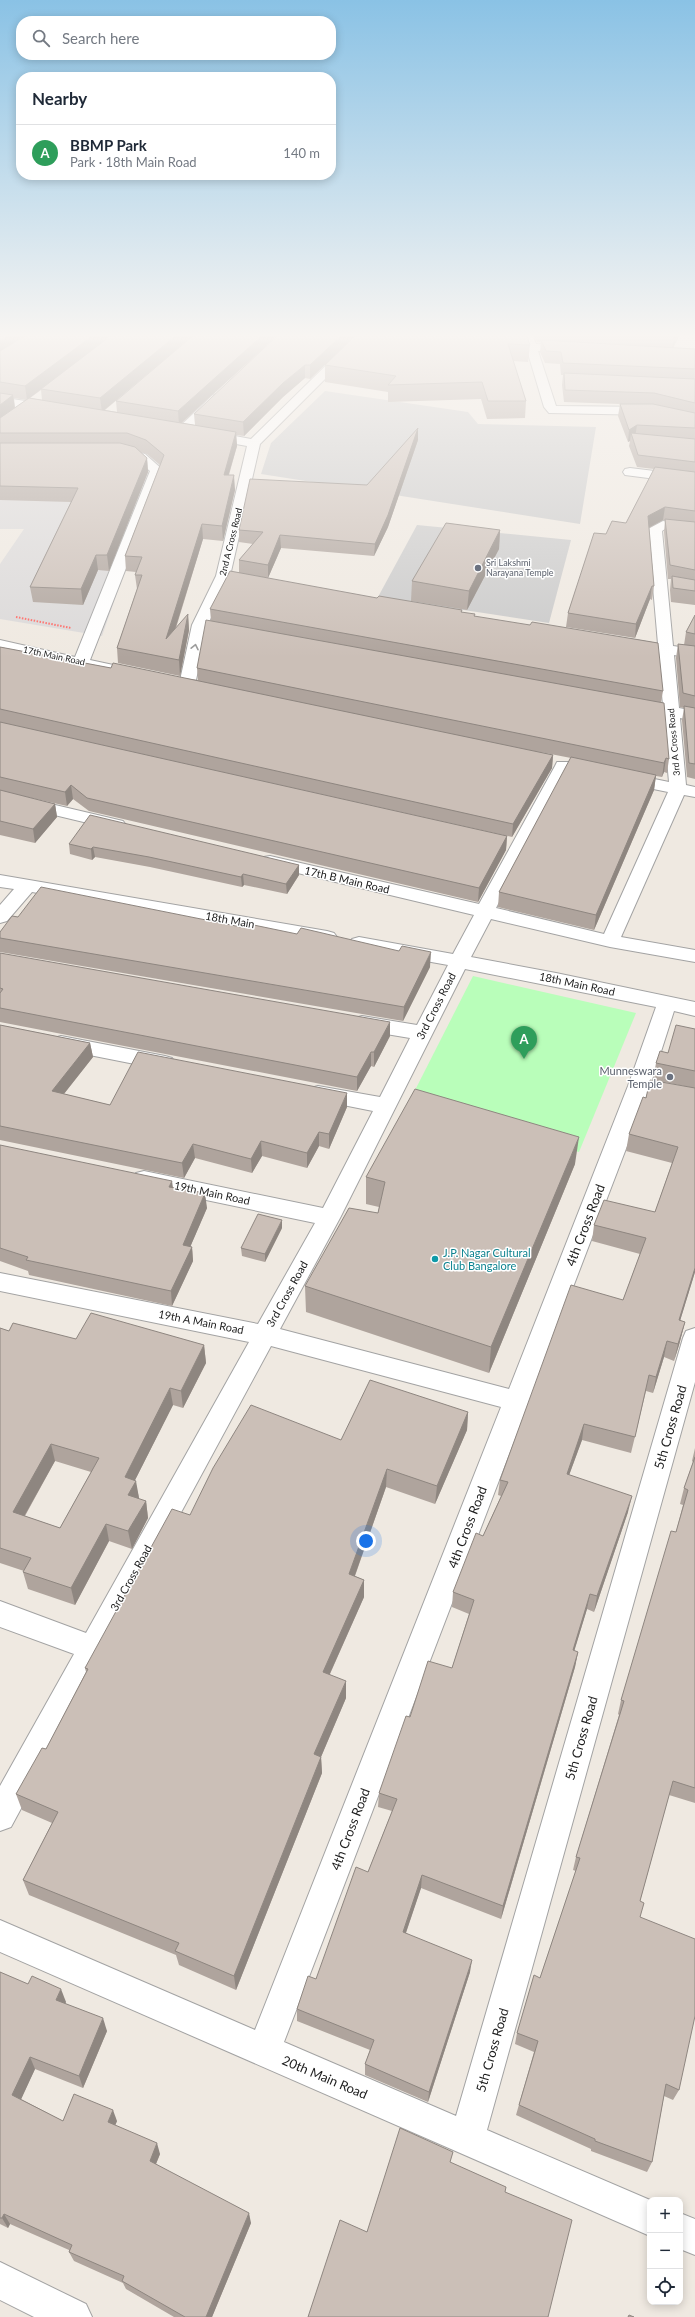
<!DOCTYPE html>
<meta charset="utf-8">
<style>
:root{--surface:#fff;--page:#f2f2f3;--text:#1f2937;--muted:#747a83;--line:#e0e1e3;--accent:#7c3aed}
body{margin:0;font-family:Lato,sans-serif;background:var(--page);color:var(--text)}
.controls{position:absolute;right:12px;bottom:12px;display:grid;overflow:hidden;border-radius:8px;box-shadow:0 2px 10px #0003}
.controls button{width:36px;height:36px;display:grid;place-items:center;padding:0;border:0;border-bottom:1px solid var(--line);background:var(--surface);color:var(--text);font:20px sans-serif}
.you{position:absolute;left:366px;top:1541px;width:14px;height:14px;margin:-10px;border:3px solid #fff;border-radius:50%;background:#1a73e8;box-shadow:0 0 0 6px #1a73e833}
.badge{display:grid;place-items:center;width:26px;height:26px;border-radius:50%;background:var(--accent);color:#fff;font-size:13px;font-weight:700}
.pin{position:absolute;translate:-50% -33px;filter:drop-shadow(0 1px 2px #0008)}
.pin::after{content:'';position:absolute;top:21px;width:14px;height:12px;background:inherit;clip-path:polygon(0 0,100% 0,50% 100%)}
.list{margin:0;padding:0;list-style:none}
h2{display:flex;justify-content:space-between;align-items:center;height:52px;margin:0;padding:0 16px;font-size:17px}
h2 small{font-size:13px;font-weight:400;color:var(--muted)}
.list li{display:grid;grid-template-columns:26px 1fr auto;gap:12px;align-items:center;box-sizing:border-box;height:56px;padding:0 16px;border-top:1px solid var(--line)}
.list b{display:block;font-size:15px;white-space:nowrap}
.list p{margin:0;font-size:13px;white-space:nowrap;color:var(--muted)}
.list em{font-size:13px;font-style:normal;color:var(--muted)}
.icon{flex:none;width:22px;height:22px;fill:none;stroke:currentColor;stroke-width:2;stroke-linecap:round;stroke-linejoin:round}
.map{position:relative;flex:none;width:695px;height:2317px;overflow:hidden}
.search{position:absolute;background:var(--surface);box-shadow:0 2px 10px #0003;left:16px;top:16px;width:320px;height:44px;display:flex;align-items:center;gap:10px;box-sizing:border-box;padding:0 14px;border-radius:16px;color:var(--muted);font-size:15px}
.panel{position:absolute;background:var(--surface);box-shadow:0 2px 10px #0003;left:16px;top:72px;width:320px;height:108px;border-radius:16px}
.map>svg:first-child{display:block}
.residential{fill:#dbd9d9}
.religious{fill:#cacaca}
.park{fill:#b9feba}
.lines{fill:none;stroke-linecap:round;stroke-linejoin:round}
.minor-casing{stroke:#a3a3a3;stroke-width:2}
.path{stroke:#ff6762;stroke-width:2;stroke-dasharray:1.5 1.5;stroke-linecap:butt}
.minor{fill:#fff;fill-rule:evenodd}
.wall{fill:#afa49d;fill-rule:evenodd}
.shaded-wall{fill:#8e8680}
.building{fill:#cbbfb7;stroke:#8e8680;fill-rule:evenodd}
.oneway{stroke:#999}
.worship-dot{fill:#6b7280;stroke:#fff;stroke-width:1.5}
.culture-dot{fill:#0f9aa8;stroke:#fff;stroke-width:1.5}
.labels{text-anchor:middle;stroke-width:3;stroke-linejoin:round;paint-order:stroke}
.far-street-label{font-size:9px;fill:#1c1c1c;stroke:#fff}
.far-worship-label{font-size:9px;fill:#5b616d;stroke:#fff;text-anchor:start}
.street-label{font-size:11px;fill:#1c1c1c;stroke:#fff}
.worship-label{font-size:11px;fill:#5b616d;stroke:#fff;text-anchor:end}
.culture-label{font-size:11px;fill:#0d838f;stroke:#fff;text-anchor:start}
.near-street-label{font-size:13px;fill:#1c1c1c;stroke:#fff}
</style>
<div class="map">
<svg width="695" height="2317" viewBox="0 0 695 2317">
<rect width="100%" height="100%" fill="#efe9e1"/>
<path class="residential" d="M168 447 102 636 0 619V564L24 529H0V448Z"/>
<g class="religious">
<path d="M325 391 468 412 478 424 596 427 580 524 261 474 271 443Z"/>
<path d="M417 525 571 540 549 623 378 597Z"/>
</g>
<path class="park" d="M473 976 636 1013 579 1152 408 1104Z"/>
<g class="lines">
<g class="minor-casing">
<g id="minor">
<path d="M358 334H370L260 444 230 576 209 622 239 628 242 631 234 636 206 631 195 685 193 688H181L179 685 192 625 216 576 247 446 208 439 202 435 208 431 251 439Z"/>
<path d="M522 334H532L536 344 571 346 577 349 571 352 538 351 556 406 652 407 695 416V424L652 415 549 413 544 407 527 350 500 348 494 345 500 342 524 343Z"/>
<path d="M217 394 221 395 223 398 221 401 186 434H178L176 431 178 428 213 395Z"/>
<path d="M0 397 50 405 56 409 50 413 0 405Z"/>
<path d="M118 448 145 454 164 471 90 660 118 666 120 669 118 672 112 674 0 650V640L75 657 150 471 136 459 113 455 112 452 113 449Z"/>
<path d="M630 468 695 476V484L625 475 623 472 625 469Z"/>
<path d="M663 521 695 526V534L665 529 662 531 673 646 695 649V659L674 655 679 708 695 711V721L680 718 686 785 695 787V797L684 795 621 937 695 950V962L610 947 491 919 471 957 556 973 695 1002V1016L674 1011 650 1086 284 2042 456 2116 683 1338 686 1331 695 1328V1382L487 2130 650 2200V2236L0 1952V1920L255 2030 501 1407 271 1346 11 1827 0 1831V1786L74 1654 0 1627V1601L86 1633 249 1342 0 1291V1273L258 1324 315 1223 144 1187 136 1185 133 1179 136 1173 144 1171 323 1208 373 1111 318 1100 311 1098 307 1093 311 1088 318 1086 380 1097 410 1038 362 1030 355 1028 352 1023 355 1018 362 1016 417 1025 448 965 359 949 352 947 349 943 352 939 359 937 453 954 474 915 264 865 261 861 264 857 270 856 479 904 555 766 557 762H569L571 766 527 846 496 908 604 934 668 792 619 782 616 778 619 774 625 773 669 782 663 715 630 708 628 705 630 702 636 700 663 705 658 653 624 647 621 644 624 641 629 639 658 644 648 529ZM465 969 656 1007 628 1086 509 1389 280 1329 340 1218Z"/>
<path d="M0 792 123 821 126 825 123 829 117 830 0 802Z"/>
<path d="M0 875 327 931 334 933 337 937 334 941 327 943 32 892 7 921 0 923V905L14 889 0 887Z"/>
<path d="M61 1036 165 1056 172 1058 175 1063 172 1068 165 1070 54 1048 51 1043 54 1038Z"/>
<path d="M680 2213 695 2219V2255L680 2249Z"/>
<path d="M0 2262 86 2304 92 2317H34L0 2300Z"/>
</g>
</g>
<path class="path" d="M16 617 71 628"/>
<use href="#minor" class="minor"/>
</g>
<g class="wall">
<path d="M0 334H195L105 410 117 412 116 401 195 334H357L310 379 305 378 283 397 244 436 236 435 237 446 229 475 235 490 223 541 203 539 176 628 188 614 189 630 180 676 118 663 117 648 137 589 135 575 136 572 126 571 125 556 160 465 147 454 140 452 147 458 148 472 109 571 98 570 83 605 33 602 30 587 71 502 0 500ZM276 337 194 414 195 425 182 423ZM41 390 42 400 30 398ZM14 398 26 400 15 408Z"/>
<path d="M357 334 530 345 528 362 513 361 526 401 525 418 487 419 481 399 388 402V392L325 382V365Z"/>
<path d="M533 334H680L673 348 695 349V605L671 602 670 590 671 579H668L664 532 665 520H663L649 528 654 586 652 600 650 599 635 638 566 627 568 613 606 534 626 523 654 469 637 467 629 446 630 441 628 442 618 416 620 404 564 402 562 385 563 375H561L560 364 545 363 540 352 541 342H537Z"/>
<path d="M418 440 388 527 374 556 281 548 268 578 239 573V560L253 544 239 542V530L367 485Z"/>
<path d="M500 530 499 549 467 610 411 601 412 581Z"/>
<path d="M377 598 462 610V612L475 616 663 691 661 702 669 759 667 773 664 772 662 777 656 776 654 790 594 930 498 907 499 892 571 758 535 751 553 755 552 768 512 837 0 722 507 836 506 850 478 902 89 811 73 799 67 806 0 791 55 804 57 817 35 843 0 835V647L111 668 198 680 197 668 211 621 210 609Z"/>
<path d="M695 615V779L687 777 682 720 684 708 680 707 676 658 678 644 684 645 686 632Z"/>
<path d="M69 844 299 865V875L287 894 244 885 242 887 150 867 95 857 92 860 70 854Z"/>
<path d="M18 917 430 967 403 1021 0 952V932Z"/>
<path d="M0 953 390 1036 374 1067 371 1066 357 1091 0 1022Z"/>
<path d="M0 1025 90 1043 93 1057 64 1094 110 1105 347 1107 329 1149 319 1146 307 1168 262 1156 252 1173 195 1158 184 1178 0 1140Z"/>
<path d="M695 1029V1272L680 1321 685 1322 679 1345 674 1361 664 1357 653 1393 646 1391 631 1453 582 1440 569 1475 628 1512 594 1612 587 1609 574 1651 578 1652 575 1667 501 1919 421 1888 406 1933 470 1972 428 2102 365 2075V2064L370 2050 297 2021V2009L316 1979 368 1872 392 1811 378 1807 379 1793 410 1717 452 1668 469 1614 452 1607 453 1592 483 1536 501 1496 498 1495 500 1480 623 1300 640 1254 592 1241 594 1225 655 1212 672 1163 626 1151 629 1134 646 1098 684 1086 653 1080 656 1063Z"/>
<path d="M0 1145 173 1187 207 1208 190 1247H192L193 1261 172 1306 29 1275 28 1271 0 1261Z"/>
<path d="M575 1164 489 1373 306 1312 305 1286 378 1213 379 1207 366 1204V1177Z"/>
<path d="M282 1228 265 1262 242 1256 241 1248Z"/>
<path d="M0 1328 9 1331 76 1339 204 1345 206 1363 183 1408 173 1405 135 1480 139 1498 138 1499 146 1501 148 1518 132 1549 109 1541 75 1605 28 1589 23 1572 24 1571 0 1563ZM55 1461 91 1472 60 1528 25 1516Z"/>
<path d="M468 1412 467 1430 435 1504 386 1487 355 1576 364 1580V1597L330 1674 346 1698 321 1757 322 1773 236 1990 179 1965 176 1955 29 1895 23 1880 52 1823 22 1810 16 1794 46 1749 86 1672 85 1668 190 1515 341 1440Z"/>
<path d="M695 1448V1803L669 1795 640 1901V1917L679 2090 673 2100 664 2096 652 2162 647 2172 591 2151V2149L516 2115 534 2052 515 2044 517 2033 540 1978 576 1871 573 1870 576 1857 619 1715 618 1714 621 1700 676 1532 683 1505 680 1504 684 1488 693 1462 692 1461Z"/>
<path d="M0 1972 66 2002 65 2003 107 2031 83 2088 35 2069 21 2099 63 2121H117L115 2125 160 2154 156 2164 251 2223 212 2317H174L126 2289 123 2283 74 2261 69 2252V2250L10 2224 8 2228 0 2224Z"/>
</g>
<g class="shaded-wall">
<path d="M11 334H32L0 356V341Z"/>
<path d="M95 334H114L27 400 25 386Z"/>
<path d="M178 334H195L102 412 100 398Z"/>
<path d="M264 334H279L179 425 178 411Z"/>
<path d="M343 334H357L310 379V365Z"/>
<path d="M675 334H680L672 350 674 337Z"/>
<path d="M305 365V378L283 397 244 436 243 422 283 383Z"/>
<path d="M13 395 15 409 0 420V405Z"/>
<path d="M637 425 635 438 631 433 630 441 628 442 629 430Z"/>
<path d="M418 428V440L388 527 374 556 375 544Z"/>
<path d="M236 432 237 446 224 490V475Z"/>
<path d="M147 458 148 472 109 571 107 555Z"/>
<path d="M234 475 235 490 223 541 222 526Z"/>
<path d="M665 507 663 520 646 529 648 516Z"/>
<path d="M202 524 203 539 167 655 166 639Z"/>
<path d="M500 530 499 549 467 610 469 591Z"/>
<path d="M280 535 281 548 268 578V565Z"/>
<path d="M96 555 98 570 83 605 81 589Z"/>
<path d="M652 586 650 599 635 638 636 624Z"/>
<path d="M188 614 189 630 180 676 179 660Z"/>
<path d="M553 755 552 768 512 837 513 824Z"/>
<path d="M666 758 664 772 662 777 664 763Z"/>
<path d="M656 775 654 790 594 930 596 915Z"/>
<path d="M71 785 73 799 67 806 65 792Z"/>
<path d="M55 804 57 817 35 843 33 829Z"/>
<path d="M507 836 506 850 478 902 479 888Z"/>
<path d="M93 847 95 857 92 860 91 849Z"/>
<path d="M299 865V875L287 894 286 884Z"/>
<path d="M243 874 244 885 242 887 241 877Z"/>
<path d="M431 952 430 967 403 1021 404 1007Z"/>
<path d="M390 1022V1036L374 1067V1052Z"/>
<path d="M90 1043 93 1057 55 1105 52 1091Z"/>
<path d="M371 1052V1066L357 1091V1077Z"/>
<path d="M347 1093V1107L329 1149V1134Z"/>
<path d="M319 1132V1146L307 1168V1153Z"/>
<path d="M579 1137 575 1164 489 1373 491 1347Z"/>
<path d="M261 1141 262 1156 252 1173 251 1159Z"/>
<path d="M193 1144 195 1158 184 1178 182 1163Z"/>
<path d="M172 1181 174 1195 169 1187Z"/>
<path d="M205 1193 207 1208 185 1259 183 1245Z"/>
<path d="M282 1220V1228L265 1262V1254Z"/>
<path d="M192 1247 193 1261 172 1306 171 1291Z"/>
<path d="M695 1268V1272L675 1337 679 1320Z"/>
<path d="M685 1322 679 1345 674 1361 678 1344Z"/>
<path d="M667 1341 664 1357 653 1393 656 1377Z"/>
<path d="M204 1345 206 1363 183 1408 181 1391Z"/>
<path d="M170 1388 173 1405 128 1494 125 1477Z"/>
<path d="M468 1412 467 1430 435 1504 437 1486Z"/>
<path d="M584 1424 582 1440 564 1489 567 1474Z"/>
<path d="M51 1444 55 1461 17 1529 13 1512Z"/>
<path d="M387 1469 386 1487 349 1592V1574Z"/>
<path d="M136 1481 139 1498 131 1513 128 1495Z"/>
<path d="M632 1496 628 1512 594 1612 597 1596Z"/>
<path d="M146 1501 148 1518 132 1549 128 1531Z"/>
<path d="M106 1524 109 1541 75 1605 71 1588Z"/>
<path d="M364 1580V1597L323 1689V1672Z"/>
<path d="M590 1594 587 1609 570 1665 573 1650Z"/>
<path d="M578 1652 575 1667 501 1919 503 1906Z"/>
<path d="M346 1681V1698L315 1771 314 1754Z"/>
<path d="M321 1757 322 1773 236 1990 234 1976Z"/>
<path d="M422 1875 421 1888 402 1944 403 1932Z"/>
<path d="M472 1960 470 1972 428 2102 429 2092Z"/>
<path d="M61 1989 66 2002 61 2012 56 2000Z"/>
<path d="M103 2018 107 2031 83 2088 79 2076Z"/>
<path d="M30 2057 35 2069 18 2106 12 2095Z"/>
<path d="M113 2110 117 2121 112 2133 108 2122Z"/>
<path d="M157 2143 160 2154 153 2171 150 2161Z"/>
<path d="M249 2213 251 2223 212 2317H206Z"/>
<path d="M4 2214 10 2224 8 2228 2 2218Z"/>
</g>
<g class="building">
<path d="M0 334H11L0 341Z"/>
<path d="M28 334H95L25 386 0 382V351Z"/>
<path d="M113 334H178L100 398 41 389Z"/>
<path d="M195 334H264L178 411 116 401Z"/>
<path d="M279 334H343L310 365H305L283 383 243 422 194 414Z"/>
<path d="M357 334H526L530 345 508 344 526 401H488L482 382 388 385 396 376 325 365Z"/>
<path d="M626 334H675L674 337Z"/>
<path d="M541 340 695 349V369L563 363 561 352 546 351Z"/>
<path d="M564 373 695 379V403L654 393 565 390Z"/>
<path d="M0 393 13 395 0 405Z"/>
<path d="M29 398 236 432 224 475H234L222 526 202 524 166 639 188 614 179 660 117 648 142 575H135L142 557 125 556 164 455 146 440 127 433H0V418Z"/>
<path d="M620 404H653L695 413V428L637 425 629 430Z"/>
<path d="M418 428 388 515 375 544 280 535 268 565 239 560 263 532 239 530 250 479 367 485Z"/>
<path d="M631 433 695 439V462L638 455Z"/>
<path d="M0 443H120L135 447 147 458 107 555H96L81 589 30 587 78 488 0 486Z"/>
<path d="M655 467 695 472V511L665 507 648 516 654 586H652L636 624 568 613 594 533 606 534 612 521 626 523Z"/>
<path d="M665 519 695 522V570L670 565Z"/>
<path d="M446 523 500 530 469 591 412 581Z"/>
<path d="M230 571 377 598 379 596 462 610 461 612 475 614 474 616 530 625 532 622 658 643 663 691 210 609Z"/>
<path d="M672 576 695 580V591L673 588Z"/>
<path d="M695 615V634L686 632Z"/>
<path d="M206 620 664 703 669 759 666 758 664 763 197 668Z"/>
<path d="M678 644 695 646V696L683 693Z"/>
<path d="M0 647 111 668 113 663 553 755 513 824 0 709Z"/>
<path d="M684 706 695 708V764L689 763Z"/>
<path d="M0 722 507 836 479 888 87 798 71 785 65 792 0 777Z"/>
<path d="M571 757 656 775 596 915 499 892Z"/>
<path d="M0 790 55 804 33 829 0 821Z"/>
<path d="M90 815 299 865 286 884 243 874 241 877 149 857 93 847 91 849 69 844Z"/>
<path d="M41 887 241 927 244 923 297 934 301 928 399 951 402 946 431 952 404 1007 0 938V932L12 916 18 917Z"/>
<path d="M0 953 390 1022 374 1052H371L357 1077 0 1008V993L3 989 0 988Z"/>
<path d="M0 1025 90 1043 52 1091 110 1105 138 1052 347 1093 329 1134 319 1132 307 1153 261 1141 251 1159 193 1144 182 1163 0 1126Z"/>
<path d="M676 1025 695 1029V1071L656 1063 660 1051 668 1053Z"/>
<path d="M650 1080 695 1088V1268L679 1320 685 1322 678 1344 667 1341 656 1377 649 1375 635 1437 584 1424 567 1474 632 1496 597 1596 590 1594 573 1650 578 1652 503 1906 422 1875 403 1932 472 1960 429 2092 365 2064 374 2040 297 2009 308 1976 316 1979 356 1867 368 1872 397 1799 379 1793 406 1716 410 1717 428 1661 452 1668 474 1600 453 1592 476 1533 483 1536 508 1482 500 1480 571 1285 623 1300 646 1238 594 1225 604 1200 655 1212 678 1147 629 1134 643 1097 646 1098Z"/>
<path d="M415 1089 579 1137 491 1347 305 1286 349 1208 378 1213 385 1182 366 1177Z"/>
<path d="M0 1145 172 1181 169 1187 205 1193 183 1245 192 1247 171 1291 26 1260 28 1257 0 1248Z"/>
<path d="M258 1214 282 1220 265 1254 241 1248Z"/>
<path d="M91 1313 204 1345 181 1391 170 1388 125 1477 136 1481 128 1495 146 1501 128 1531 106 1524 71 1588 23 1572 31 1558 0 1548V1328L9 1331 13 1323 76 1339ZM51 1444 99 1458 60 1528 13 1512Z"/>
<path d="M370 1380 468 1412 437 1486 387 1469 349 1574 364 1580 323 1672 346 1681 314 1754 321 1757 234 1976 175 1951 179 1943 23 1880 58 1812 16 1794 42 1748 46 1749 88 1669 85 1668 172 1509 190 1515 213 1468 251 1405 341 1440Z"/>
<path d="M695 1457V1788L673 1781 640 1901 644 1903 640 1917 695 1939V2016L679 2090 666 2084 652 2162 595 2141V2139L519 2105 538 2041 517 2033 534 1975 540 1978 580 1858 576 1857 624 1701 621 1700 671 1531 676 1532 688 1490 684 1488Z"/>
<path d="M0 1972 28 1984 32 1976 61 1989 56 2000 103 2018 79 2076 30 2057 12 2095 63 2121 74 2094 113 2110 108 2122 157 2143 150 2161 249 2213 206 2317H185L122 2281 124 2276 69 2252 72 2245 4 2214 2 2218H0Z"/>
<path d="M400 2128 453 2152 450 2162 506 2187 505 2192 572 2220 548 2317H308L340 2220 367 2232Z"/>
<path d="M629 2315 634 2317H628Z"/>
</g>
<defs><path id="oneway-chevron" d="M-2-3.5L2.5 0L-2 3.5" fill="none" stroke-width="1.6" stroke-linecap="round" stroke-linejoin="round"/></defs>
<use class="oneway" href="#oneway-chevron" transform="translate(195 647) rotate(-78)"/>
<linearGradient id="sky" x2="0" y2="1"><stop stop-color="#8ac2e5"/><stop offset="0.51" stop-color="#f8f5f2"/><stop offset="1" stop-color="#f8f5f2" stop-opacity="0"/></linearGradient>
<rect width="695" height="658" fill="url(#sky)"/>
<g class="worship-dot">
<circle cx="478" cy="568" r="4"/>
<circle cx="670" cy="1077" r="4"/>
</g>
<circle class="culture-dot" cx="435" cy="1259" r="4"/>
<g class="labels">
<g class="far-street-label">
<text transform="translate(231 542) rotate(-76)" y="3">2nd A Cross Road</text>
<text transform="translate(54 656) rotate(12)" y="3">17th Main Road</text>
<text transform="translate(674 742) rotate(-95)" y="3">3rd A Cross Road</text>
</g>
<g class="far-worship-label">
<text x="486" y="566">Sri Lakshmi<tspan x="486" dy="10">Narayana Temple</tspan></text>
</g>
<g class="street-label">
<text transform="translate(347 880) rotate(13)" y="4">17th B Main Road</text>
<text transform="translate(230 920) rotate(10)" y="4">18th Main</text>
<text transform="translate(577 984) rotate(12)" y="4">18th Main Road</text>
<text transform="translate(436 1006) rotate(-63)" y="4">3rd Cross Road</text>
<text transform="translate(212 1193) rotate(12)" y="4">19th Main Road</text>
<text transform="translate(287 1294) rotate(-61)" y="4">3rd Cross Road</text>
<text transform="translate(201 1322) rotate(11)" y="4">19th A Main Road</text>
<text transform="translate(131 1578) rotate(-61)" y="4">3rd Cross Road</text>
</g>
<g class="worship-label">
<text x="662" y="1075">Munneswara<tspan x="662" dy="13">Temple</tspan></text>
</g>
<g class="culture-label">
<text x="443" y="1257">J.P. Nagar Cultural<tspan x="443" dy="13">Club Bangalore</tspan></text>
</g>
<g class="near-street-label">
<text transform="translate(585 1225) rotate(-69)" y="5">4th Cross Road</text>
<text transform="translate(670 1427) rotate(-74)" y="5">5th Cross Road</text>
<text transform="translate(467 1527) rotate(-69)" y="5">4th Cross Road</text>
<text transform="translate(581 1738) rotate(-74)" y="5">5th Cross Road</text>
<text transform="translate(350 1829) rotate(-69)" y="5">4th Cross Road</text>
<text transform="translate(492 2050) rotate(-74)" y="5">5th Cross Road</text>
<text transform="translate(325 2077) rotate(23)" y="5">20th Main Road</text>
</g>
</g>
</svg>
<div class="controls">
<button>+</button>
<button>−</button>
<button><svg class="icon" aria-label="locate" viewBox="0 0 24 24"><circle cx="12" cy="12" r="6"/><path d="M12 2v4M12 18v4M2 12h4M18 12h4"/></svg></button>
</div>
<div class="you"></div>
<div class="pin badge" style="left:524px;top:1059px;background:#2e9e5b">A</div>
<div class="search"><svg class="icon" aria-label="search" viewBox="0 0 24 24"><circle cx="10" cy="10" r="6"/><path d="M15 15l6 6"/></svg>Search here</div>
<section class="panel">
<h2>Nearby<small></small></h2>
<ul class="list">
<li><span class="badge" style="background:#2e9e5b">A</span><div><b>BBMP Park</b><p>Park · 18th Main Road</p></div><em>140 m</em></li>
</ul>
</section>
</div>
